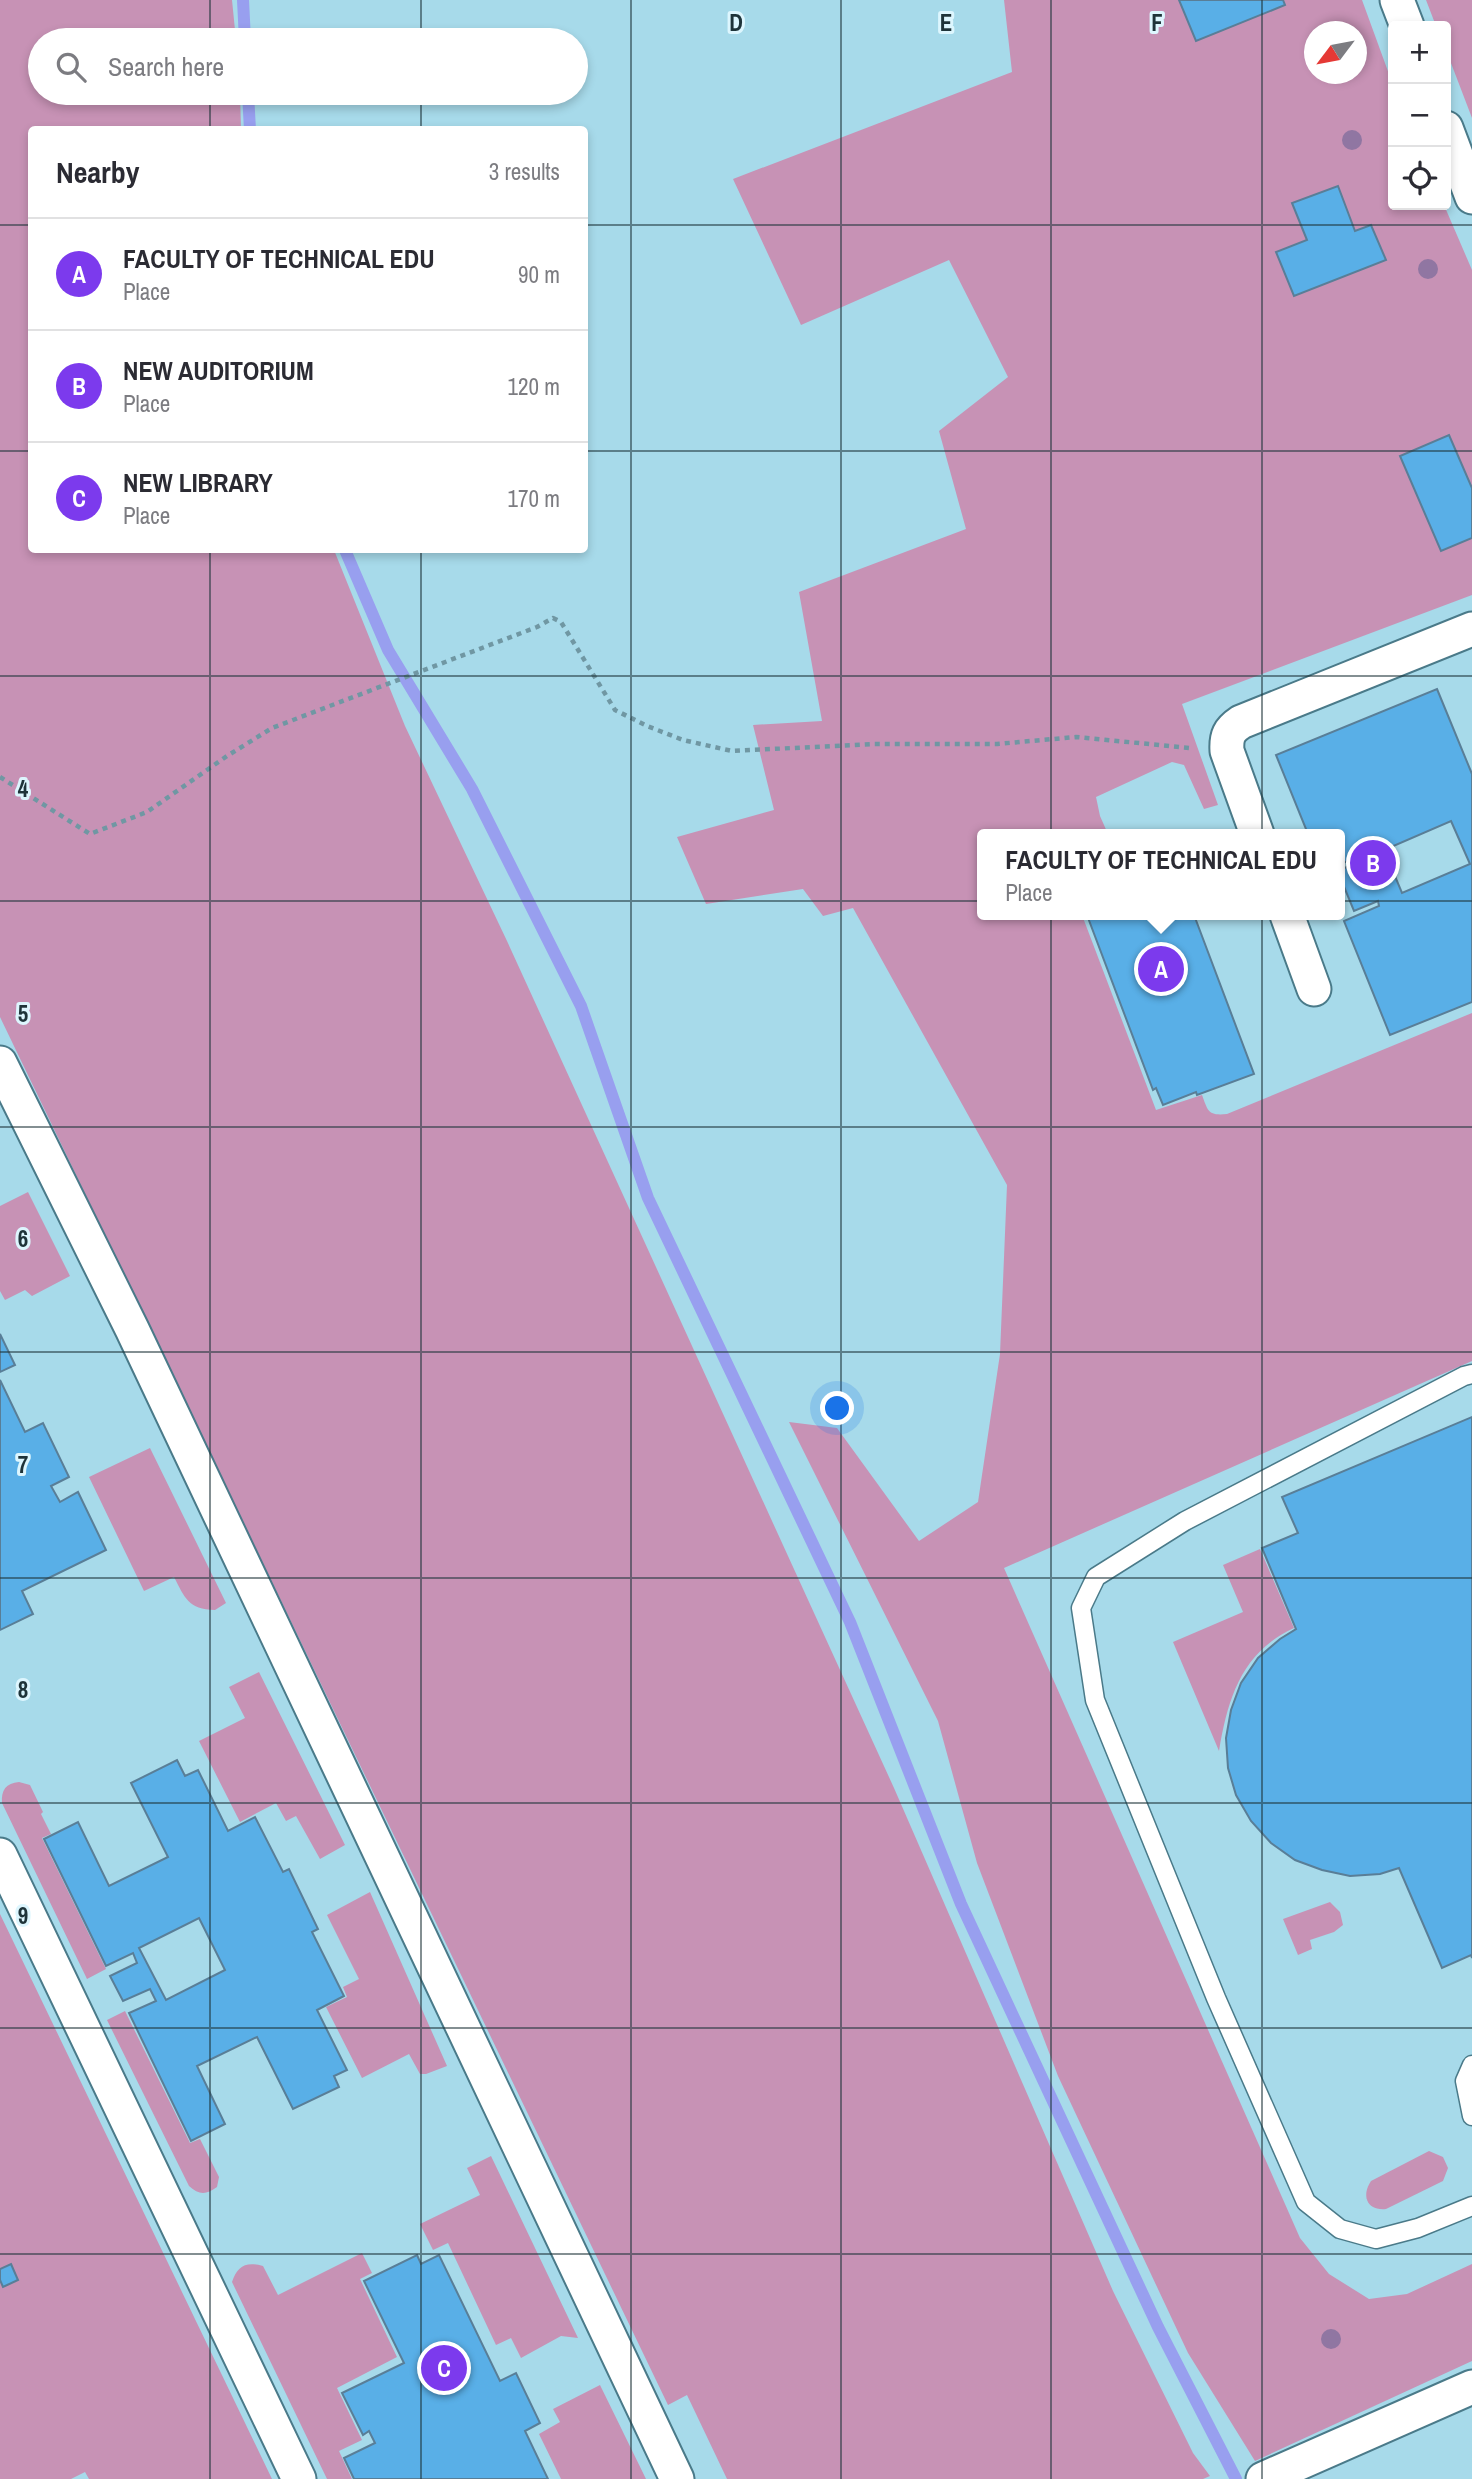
<!DOCTYPE html>
<meta charset="utf-8">
<style>
:root{--surface:#fff;--page:#f7f7f7;--text:#2b2b33;--muted:#7c7c81;--line:#e1e1e2;--accent:#7c3aed}
body{margin:0;font-family:"Archivo Narrow",sans-serif;background:var(--page);color:var(--text)}
.controls{position:absolute;right:21px;top:21px;display:grid;overflow:hidden;border-radius:7px;box-shadow:0 4px 10px #0003}
.controls button{width:63px;height:63px;display:grid;place-items:center;padding:0;border:0;border-bottom:2px solid var(--line);background:var(--surface);color:var(--text);font:35px sans-serif}
.compass{position:absolute;left:1304px;top:21px;width:63px;height:63px;border-radius:50%;background:var(--surface);box-shadow:0 4px 10px #0003;rotate:238deg}
.you{position:absolute;left:838px;top:1409px;width:24px;height:24px;margin:-18px;border:5px solid #fff;border-radius:50%;background:#1a73e8;box-shadow:0 0 0 10px #1a73e833}
.badge{display:grid;place-items:center;width:46px;height:46px;border-radius:50%;background:var(--accent);color:#fff;font-size:23px;font-weight:700}
.pin{position:absolute;translate:-50% -50%;border:4px solid #fff;box-shadow:0 2px 7px #0006}
.popup{position:absolute;left:977px;top:829px;width:368px;height:91px;box-sizing:border-box;display:grid;place-content:center;border-radius:7px;background:var(--surface);filter:drop-shadow(0 2px 5px #0005);font-size:23px;white-space:nowrap;color:var(--muted)}
.popup b{font-size:26px;color:var(--text)}
.popup::after{content:'';position:absolute;left:50%;top:100%;margin-left:-14px;border:14px solid transparent;border-top-color:var(--surface)}
.list{margin:0;padding:0;list-style:none}
h2{display:flex;justify-content:space-between;align-items:center;height:91px;margin:0;padding:0 28px;font-size:30px}
h2 small{font-size:23px;font-weight:400;color:var(--muted)}
.list li{display:grid;grid-template-columns:46px 1fr auto;gap:21px;align-items:center;box-sizing:border-box;height:112px;padding:0 28px;border-top:2px solid var(--line)}
.list b{display:block;font-size:26px;white-space:nowrap}
.list p{margin:0;font-size:23px;white-space:nowrap;color:var(--muted)}
.list em{font-size:23px;font-style:normal;color:var(--muted)}
.icon{flex:none;width:38px;height:38px;fill:none;stroke:currentColor;stroke-width:2;stroke-linecap:round;stroke-linejoin:round}
.map{position:relative;flex:none;width:1472px;height:2479px;overflow:hidden}
.search{position:absolute;background:var(--surface);box-shadow:0 4px 10px #0003;left:28px;top:28px;width:560px;height:77px;display:flex;align-items:center;gap:18px;box-sizing:border-box;padding:0 24px;border-radius:38px;color:var(--muted);font-size:26px}
.panel{position:absolute;background:var(--surface);box-shadow:0 4px 10px #0003;left:28px;top:126px;width:560px;height:427px;border-radius:7px}
.map>svg:first-child{display:block}
.green{fill:#c792b5;fill-rule:evenodd}
.lines{fill:none;stroke-linecap:round;stroke-linejoin:round}
.stream{stroke:#989fef;stroke-width:12}
.building{fill:#59afe7;stroke:#597e97;stroke-width:2;fill-rule:evenodd}
.service-casing{stroke:#4a7a89;stroke-width:21}
.minor-casing{stroke:#4a7a89;stroke-width:37}
.path{stroke:#7097a3;stroke-width:4.5;stroke-dasharray:5 5;stroke-linecap:butt}
.service{stroke:#fff;stroke-width:18}
.minor{stroke:#fff;stroke-width:33}
.tree{fill:#9076a2}
.grid{fill:none;stroke:#1e3339;stroke-width:2;stroke-opacity:0.55}
.grid-label{font-size:23px;text-anchor:middle;font-weight:bold;fill:#1e3339;stroke:#ddf6fe;stroke-width:6;stroke-linejoin:round;paint-order:stroke}
</style>
<div class="map">
<svg width="1472" height="2479" viewBox="0 0 1472 2479">
<rect width="100%" height="100%" fill="#a7daea"/>
<g class="green">
<path d="M0 0H232L236 40H40V93H240L241 129 32 130V550H334L405 726 507 941 894 1788 1113 2291 1193 2453 1210 2476 1203 2479H727L687 2395 668 2405 0 1017Z"/>
<path d="M1004 0H1362L1393 85V205H1444L1472 270V595L1182 704 1218 805 1204 809 1184 765 1172 762 1096 797 1100 816 1108 834H982V915H1082L1156 1110 1202 1095C1208 1111 1208 1116 1227 1114L1472 1013V1361L1004 1568 1300 2238 1329 2274 1369 2299 1407 2294 1472 2264V2361L1255 2461 1188 2353 1058 2076 977 1863 938 1721 789 1422 837 1428 919 1541 978 1502 1000 1354 1007 1185 853 908 823 916 803 889 706 904 677 837 774 810 753 725 822 721 799 592 966 529 939 431 1008 377 949 260 801 325 733 179 1012 72ZM1314 32H1356V74H1314Z"/>
<path d="M1426 0H1472V118L1446 50V26H1436Z"/>
<path d="M28 1192 70 1276 32 1296 25 1290 5 1300 0 1291V1206Z"/>
<path d="M150 1448 226 1603 215 1610C188 1609 185 1598 174 1577L144 1591 89 1477Z"/>
<path d="M1260 1549 1294 1628C1242 1652 1228 1697 1219 1751L1173 1642 1243 1612 1223 1565Z"/>
<path d="M259 1672 345 1845 320 1859 296 1816 286 1821 276 1803 240 1822 199 1741 245 1718 229 1687Z"/>
<path d="M19 1782 30 1785 43 1812 41 1814 51 1834 42 1838 106 1969 87 1979 2 1803C1 1790 6 1783 19 1782Z"/>
<path d="M370 1892 447 2066 426 2074H420L409 2054 362 2078 326 2007 347 1997 343 1987 359 1979 327 1915Z"/>
<path d="M1330 1902 1340 1912 1343 1925 1334 1932 1310 1940 1312 1949 1298 1955 1283 1919Z"/>
<path d="M0 1914 272 2479H89L85 2472 71 2479H0Z"/>
<path d="M125 2011 190 2143 200 2139 219 2177 217 2187C206 2195 199 2195 189 2186L107 2020Z"/>
<path d="M1429 2151 1443 2157 1448 2168 1443 2181 1386 2209C1367 2211 1361 2196 1371 2181Z"/>
<path d="M491 2156 578 2338 561 2336 521 2358 511 2338 496 2345 448 2243 433 2250 420 2224 480 2195 467 2168Z"/>
<path d="M362 2253 372 2273 360 2279 397 2357 337 2388 362 2440 339 2451 352 2479H327L232 2282C237 2266 246 2261 263 2266L278 2295Z"/>
<path d="M600 2385 646 2479H561L539 2434 560 2422 553 2409Z"/>
</g>
<g class="lines">
<g class="stream">
<path d="M243 0 245 40"/>
<path d="M248 93 250 130"/>
<path d="M345 550 388 650 472 789 581 1006 648 1198 850 1622 961 1904 1158 2327 1236 2479"/>
</g>
</g>
<g class="building">
<path d="M1179 0H1283L1285 5 1196 41Z"/>
<path d="M1338 186 1355 231 1371 225 1386 260 1294 296 1276 252 1307 240 1292 203Z"/>
<path d="M1449 435 1472 488V538L1441 551 1400 456Z"/>
<path d="M1437 689 1472 774V1002L1390 1035 1344 921 1379 906 1378 901 1354 911 1340 877V870L1361 861 1359 857 1340 864V834H1308L1276 755ZM1451 821 1470 864 1402 893 1384 850Z"/>
<path d="M1087 915H1194L1254 1074 1197 1095 1196 1092 1163 1105 1156 1088 1153 1090Z"/>
<path d="M0 1334 15 1365 0 1372Z"/>
<path d="M0 1380 25 1432 43 1423 69 1477 51 1486 60 1502 78 1492 106 1550 22 1591 33 1614 0 1630Z"/>
<path d="M1472 1417V1958L1471 1955 1442 1968 1399 1868 1380 1874 1350 1876 1322 1870 1295 1860 1271 1843 1251 1821 1236 1795 1228 1768 1226 1738 1231 1710 1241 1683 1258 1658 1280 1639 1296 1629 1262 1548 1298 1533 1282 1497Z"/>
<path d="M177 1760 185 1776 198 1770 228 1831 255 1817 283 1872 289 1869 318 1929 312 1932 344 1996 317 2010 347 2070 334 2076 339 2087 293 2109 257 2037 197 2066 225 2124 191 2141 129 2013 156 2001 150 1989 123 2001 110 1976 137 1963 133 1953 106 1966 44 1839 78 1822 109 1886 168 1857 131 1783ZM199 1918 225 1970 166 2000 139 1948Z"/>
<path d="M417 2255 421 2264 439 2255 500 2381 516 2373 540 2423 525 2431 548 2479H354L344 2458 375 2443 369 2431 363 2435 342 2393 404 2363 364 2281Z"/>
<path d="M11 2264 18 2280 3 2287 0 2280V2269Z"/>
</g>
<g class="lines">
<g class="service-casing">
<g id="service">
<path d="M1472 1374 1464 1376 1185 1521 1096 1577 1081 1608 1095 1700 1216 1998 1306 2202 1340 2229 1376 2239 1418 2228 1472 2206"/>
<path d="M1472 2065 1465 2081 1472 2116"/>
</g>
</g>
<g class="minor-casing">
<g id="minor">
<path d="M1397 0 1407 26"/>
<path d="M1446 128 1472 197"/>
<path d="M1257 834 1227 751C1226 736 1229 730 1241 722L1472 629"/>
<path d="M1287 915 1314 989"/>
<path d="M0 1063 132 1329 677 2479"/>
<path d="M0 1855 299 2479"/>
<path d="M1263 2479 1472 2387"/>
</g>
</g>
<path class="path" d="M0 777 90 834 147 812 227 756 272 728 537 627 553 618 561 622 615 710 647 726 683 740 732 751 873 744H997L1076 737 1190 748"/>
<use href="#service" class="service"/>
<use href="#minor" class="minor"/>
</g>
<g class="tree">
<circle cx="1352" cy="140" r="10"/>
<circle cx="1428" cy="269" r="10"/>
<circle cx="1331" cy="2339" r="10"/>
</g>
<path class="grid" d="M210 0V40M421 0V40M631 0V2479M841 0V2479M1051 0V2479M1262 0V2479M210 93V130M421 93V130M0 225H32M584 225H1472M0 451H32M584 451H1472M210 550V2479M421 550V2479M0 676H1472M0 901H1472M0 1127H1472M0 1352H1472M0 1578H1472M0 1803H1472M0 2028H1472M0 2254H1472"/>
<g class="grid-label">
<text x="736" y="31">D</text>
<text x="946" y="31">E</text>
<text x="1157" y="31">F</text>
<text x="23" y="797">4</text>
<text x="23" y="1022">5</text>
<text x="23" y="1247">6</text>
<text x="23" y="1473">7</text>
<text x="23" y="1698">8</text>
<text x="23" y="1924">9</text>
</g>
</svg>
<div class="controls">
<button>+</button>
<button>−</button>
<button><svg class="icon" aria-label="locate" viewBox="0 0 24 24"><circle cx="12" cy="12" r="6"/><path d="M12 2v4M12 18v4M2 12h4M18 12h4"/></svg></button>
</div>
<svg class="compass" viewBox="-18 -18 36 36"><path d="M0-13l5 13h-10z" fill="#e53935"/><path d="M0 13l5-13h-10z" fill="#7c7c81"/></svg>
<div class="you"></div>
<div class="pin badge" style="left:1161px;top:969px">A</div>
<div class="popup"><b>FACULTY OF TECHNICAL EDU</b>Place</div>
<div class="pin badge" style="left:1373px;top:863px">B</div>
<div class="pin badge" style="left:444px;top:2368px">C</div>
<div class="search"><svg class="icon" aria-label="search" viewBox="0 0 24 24"><circle cx="10" cy="10" r="6"/><path d="M15 15l6 6"/></svg>Search here</div>
<section class="panel">
<h2>Nearby<small>3 results</small></h2>
<ul class="list">
<li><span class="badge">A</span><div><b>FACULTY OF TECHNICAL EDU</b><p>Place</p></div><em>90 m</em></li>
<li><span class="badge">B</span><div><b>NEW AUDITORIUM</b><p>Place</p></div><em>120 m</em></li>
<li><span class="badge">C</span><div><b>NEW LIBRARY</b><p>Place</p></div><em>170 m</em></li>
</ul>
</section>
</div>
